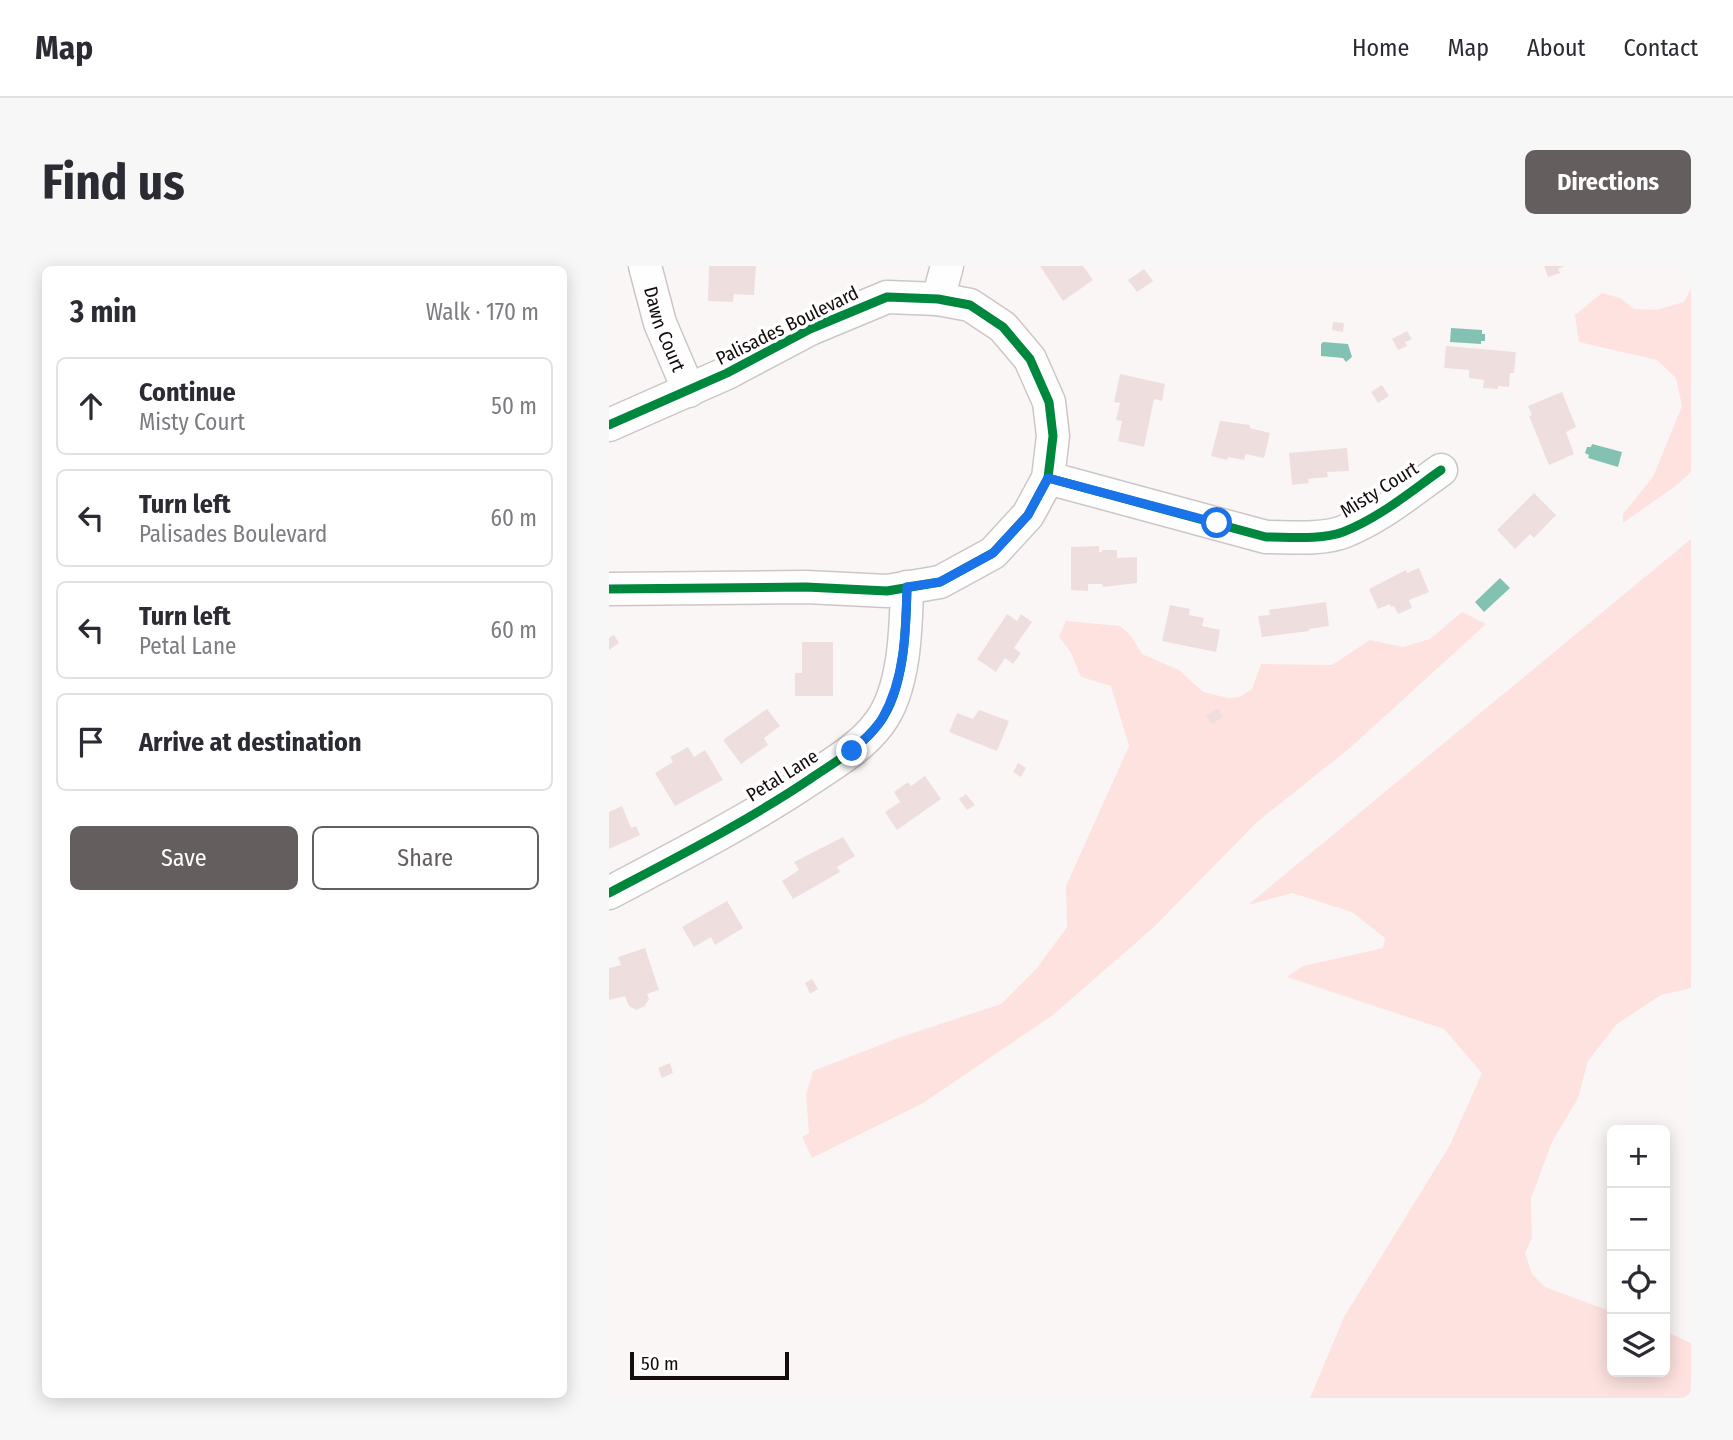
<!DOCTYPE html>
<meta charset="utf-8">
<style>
:root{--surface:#fff;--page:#f7f7f7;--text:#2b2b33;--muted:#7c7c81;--line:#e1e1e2;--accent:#655e5e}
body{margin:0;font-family:"Fira Sans Condensed",sans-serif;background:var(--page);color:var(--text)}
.controls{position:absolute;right:21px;bottom:21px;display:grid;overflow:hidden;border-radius:10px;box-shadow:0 4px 18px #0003}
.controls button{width:63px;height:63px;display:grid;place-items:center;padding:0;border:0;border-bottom:2px solid var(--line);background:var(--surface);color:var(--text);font:35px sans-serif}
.scale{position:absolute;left:21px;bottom:18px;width:159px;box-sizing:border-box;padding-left:7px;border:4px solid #140c0c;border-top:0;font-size:19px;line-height:24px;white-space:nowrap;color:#140c0c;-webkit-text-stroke:5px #fff;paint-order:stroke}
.stop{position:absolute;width:21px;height:21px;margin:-16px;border:5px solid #1a73e8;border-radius:50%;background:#fff}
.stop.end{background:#1a73e8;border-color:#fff;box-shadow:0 2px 7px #0008}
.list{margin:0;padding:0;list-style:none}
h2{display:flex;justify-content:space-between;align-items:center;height:91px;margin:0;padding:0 28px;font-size:30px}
h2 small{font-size:23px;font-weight:400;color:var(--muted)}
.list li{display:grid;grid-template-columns:46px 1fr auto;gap:21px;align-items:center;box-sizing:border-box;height:98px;margin:0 14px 14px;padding:0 14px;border:2px solid var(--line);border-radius:10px}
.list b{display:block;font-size:26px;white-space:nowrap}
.list p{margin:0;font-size:23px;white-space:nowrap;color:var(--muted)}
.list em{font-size:23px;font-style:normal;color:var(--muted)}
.actions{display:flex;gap:14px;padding:21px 28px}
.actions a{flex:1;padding:16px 0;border:2px solid var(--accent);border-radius:10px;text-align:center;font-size:24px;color:var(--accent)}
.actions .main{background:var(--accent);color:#fff}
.icon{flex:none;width:38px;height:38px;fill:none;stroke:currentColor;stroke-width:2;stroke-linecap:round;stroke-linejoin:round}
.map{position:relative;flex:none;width:1082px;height:1132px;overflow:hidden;border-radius:10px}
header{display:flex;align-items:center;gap:42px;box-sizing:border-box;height:98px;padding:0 35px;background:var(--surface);border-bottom:2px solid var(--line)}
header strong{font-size:33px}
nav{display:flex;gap:38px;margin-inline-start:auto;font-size:24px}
.intro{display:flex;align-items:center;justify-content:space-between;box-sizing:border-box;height:168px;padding:0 42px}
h1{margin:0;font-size:49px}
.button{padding:18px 32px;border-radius:10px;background:var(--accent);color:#fff;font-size:24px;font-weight:700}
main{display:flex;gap:42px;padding:0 42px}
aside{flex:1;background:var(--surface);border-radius:10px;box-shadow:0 4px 18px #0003}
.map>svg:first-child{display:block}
.green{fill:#fde2df}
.water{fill:#83c2b2}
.building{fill:#eedfde}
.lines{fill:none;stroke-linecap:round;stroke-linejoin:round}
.minor-casing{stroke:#cdc6c6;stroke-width:35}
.minor{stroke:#fefefe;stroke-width:32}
.cycleway-casing{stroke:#fff;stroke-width:13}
.cycleway{stroke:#00873e;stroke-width:9}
.route{stroke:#1a73e8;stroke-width:9}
.labels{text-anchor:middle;stroke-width:7;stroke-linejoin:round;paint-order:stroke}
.street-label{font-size:19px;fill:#140c0c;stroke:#fff}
</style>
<header>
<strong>Map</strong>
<nav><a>Home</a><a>Map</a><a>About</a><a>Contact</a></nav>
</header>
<div class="intro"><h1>Find us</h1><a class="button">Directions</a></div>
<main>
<aside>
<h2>3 min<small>Walk · 170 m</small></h2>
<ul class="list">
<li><svg class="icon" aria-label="ahead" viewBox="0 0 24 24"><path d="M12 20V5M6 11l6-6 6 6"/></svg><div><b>Continue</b><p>Misty Court</p></div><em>50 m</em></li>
<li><svg class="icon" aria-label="left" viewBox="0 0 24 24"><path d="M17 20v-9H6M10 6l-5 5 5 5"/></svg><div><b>Turn left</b><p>Palisades Boulevard</p></div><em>60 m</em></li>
<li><svg class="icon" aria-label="left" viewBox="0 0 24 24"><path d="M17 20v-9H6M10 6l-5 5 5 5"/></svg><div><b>Turn left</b><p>Petal Lane</p></div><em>60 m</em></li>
<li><svg class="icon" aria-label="arrive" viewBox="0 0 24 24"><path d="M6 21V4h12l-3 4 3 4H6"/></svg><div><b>Arrive at destination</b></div></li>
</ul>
<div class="actions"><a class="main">Save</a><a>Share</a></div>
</aside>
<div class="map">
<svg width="1082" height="1132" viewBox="0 0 1082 1132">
<rect width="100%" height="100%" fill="#fbf6f6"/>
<g class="green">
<path d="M1082 22V206L1068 219 1014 257V248L1044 211 1073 140 1067 112 1048 94 970 76 966 49 993 27 1011 32 1025 43 1047 44 1075 36Z"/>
<path d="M1082 273V722L1052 729 1008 758 979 795 969 832 943 876 922 932 923 972 916 987 923 1008 936 1021 1003 1046V1106H1056V1065L1082 1077V1132H701L735 1051 841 879 873 807 835 763 678 711 694 700 774 682 776 672 743 646 683 627 639 639Z"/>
<path d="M853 346 877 358 742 481 648 556 545 661 444 749 314 837 203 892 193 871 200 867 197 829 204 805 289 772 392 738 428 702 458 661 457 620 520 480 502 420 472 411 461 385 450 371 457 355 511 360 522 370 533 388 570 404 594 426 619 432 631 431 643 423 652 398 723 399 761 374 794 381 821 373Z"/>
</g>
<g class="water">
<path d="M842 62 873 64V68H876V75H872V78L841 76Z"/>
<path d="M714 76 739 78 743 91 737 96 734 92 712 90V78Z"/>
<path d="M983 178 1013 186 1009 201 979 192 980 189 976 187 978 181H982Z"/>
<path d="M891 312 901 322 875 346 866 336Z"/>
</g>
<g class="building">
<path d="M100 0H147L145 29 125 28 124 36 99 35Z"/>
<path d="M431 0H474L484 14 454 35Z"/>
<path d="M935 0H956L949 3 951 7 939 11Z"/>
<path d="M535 3 544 15 528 26 519 14Z"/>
<path d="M724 56 735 57 734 66 723 64Z"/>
<path d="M798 65 803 73 796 76 798 80 789 84 783 73Z"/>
<path d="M837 80 907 86 905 107H901L900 121 889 120V123L874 122 875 114 860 112V104L835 102Z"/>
<path d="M511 108 556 118 553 135 545 133 535 181 509 175 513 155 507 154 511 137 505 136Z"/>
<path d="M773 119 780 130 769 137 762 126Z"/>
<path d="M953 126 967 161 957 166 965 188 940 199 920 150 923 149 919 140Z"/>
<path d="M611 155 641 159V162L661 167 655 192 637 188 635 194 619 191 618 194 602 190Z"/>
<path d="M738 182 740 205 718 206 719 211 699 213 700 217 683 219 680 187Z"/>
<path d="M925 227 947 249 925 272 921 268 906 283 888 264Z"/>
<path d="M490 280V286H493V284H508V292L528 291V317L494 321 493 318H479V325L462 324V281Z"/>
<path d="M810 302 820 326 800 334 803 342 789 348 785 340 782 341 781 338 769 343 760 323 797 304 798 307Z"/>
<path d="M717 336 720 360 700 363V365L653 371 649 350 661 349 660 344Z"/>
<path d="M561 339 581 343 580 349 595 352 593 360 611 364 607 386 553 375Z"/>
<path d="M398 348 408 355 412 348 423 356 405 382 412 387 404 398 396 392 387 406 368 393Z"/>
<path d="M5 369 10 377 0 384V372Z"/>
<path d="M193 376H224V430H186V407H193Z"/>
<path d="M609 442 614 451 603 458 597 450Z"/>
<path d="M158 443 171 460 155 472 159 479 132 498 114 474Z"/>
<path d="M370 444 400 455 388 485 340 466 348 447 364 453Z"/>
<path d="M79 481 85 491 96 484 114 514 66 540 46 507 64 496 61 491Z"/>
<path d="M409 497 417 502 412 511 404 506Z"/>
<path d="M316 510 332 533 288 564 276 546 291 536 285 526 299 516 302 520Z"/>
<path d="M357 528 366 539 358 544 350 533Z"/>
<path d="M13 540 22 562 27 560 31 569 0 583V546Z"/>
<path d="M234 571 246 590 228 601 231 606 184 633 173 615 190 604 185 596Z"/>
<path d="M118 635 134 662 106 679 102 671 85 681 73 661Z"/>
<path d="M36 682 50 724 38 728 40 733 36 740 27 744 20 740 16 730 0 734V702L12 699 9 691Z"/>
<path d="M203 713 209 723 201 728 196 717Z"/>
<path d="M61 797 64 807 53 812 49 802Z"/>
</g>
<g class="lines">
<g class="minor-casing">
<g id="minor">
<path id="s1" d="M36 0 51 57 80 125"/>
<path d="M329 33 338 0"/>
<path d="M0 159 118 107 201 63 278 31 329 33 361 39 394 61 421 93 440 136 444 170 439 212 419 249 384 287 331 316 278 325 197 321 0 323"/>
<path d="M439 212 657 271C680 271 713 274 734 266 770 252 801 226 832 204"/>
<path d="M0 627C68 591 137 556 201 513 226 496 253 481 271 456 296 422 297 361 298 321"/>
</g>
</g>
<use href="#minor" class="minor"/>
<g class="cycleway-casing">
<g id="cycleway">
<path d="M0 159 118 107 201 63 278 31 329 33 361 39 394 61 421 93 440 136 444 170 439 212 419 249 384 287 331 316 278 325 197 321 0 323"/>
<path d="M439 212 657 271C680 271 713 274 734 266 770 252 801 226 832 204"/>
<path d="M0 627C68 591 137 556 201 513 226 496 253 481 271 456 296 422 297 361 298 321"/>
</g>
</g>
<use href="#cycleway" class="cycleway"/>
</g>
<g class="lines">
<path class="route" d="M243 485C253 475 266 465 273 453 296 413 297 366 298 321L331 316 384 287 419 249 439 212 608 257"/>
</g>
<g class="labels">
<g class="street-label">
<text transform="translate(178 59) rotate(-26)" y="7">Palisades Boulevard</text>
<text dy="7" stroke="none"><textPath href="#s1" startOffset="66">Dawn Court</textPath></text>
<text transform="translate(770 223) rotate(-32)" y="7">Misty Court</text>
<text transform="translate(173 509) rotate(-32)" y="7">Petal Lane</text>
</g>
</g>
</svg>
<div class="controls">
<button>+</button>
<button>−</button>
<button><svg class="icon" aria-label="locate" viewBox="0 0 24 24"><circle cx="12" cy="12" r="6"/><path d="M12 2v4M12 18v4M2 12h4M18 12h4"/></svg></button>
<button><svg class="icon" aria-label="layers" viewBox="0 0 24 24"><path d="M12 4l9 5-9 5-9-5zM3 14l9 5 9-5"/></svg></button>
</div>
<div class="scale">50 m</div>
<div class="stop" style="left:608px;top:257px"></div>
<div class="stop end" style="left:243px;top:485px"></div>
</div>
</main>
